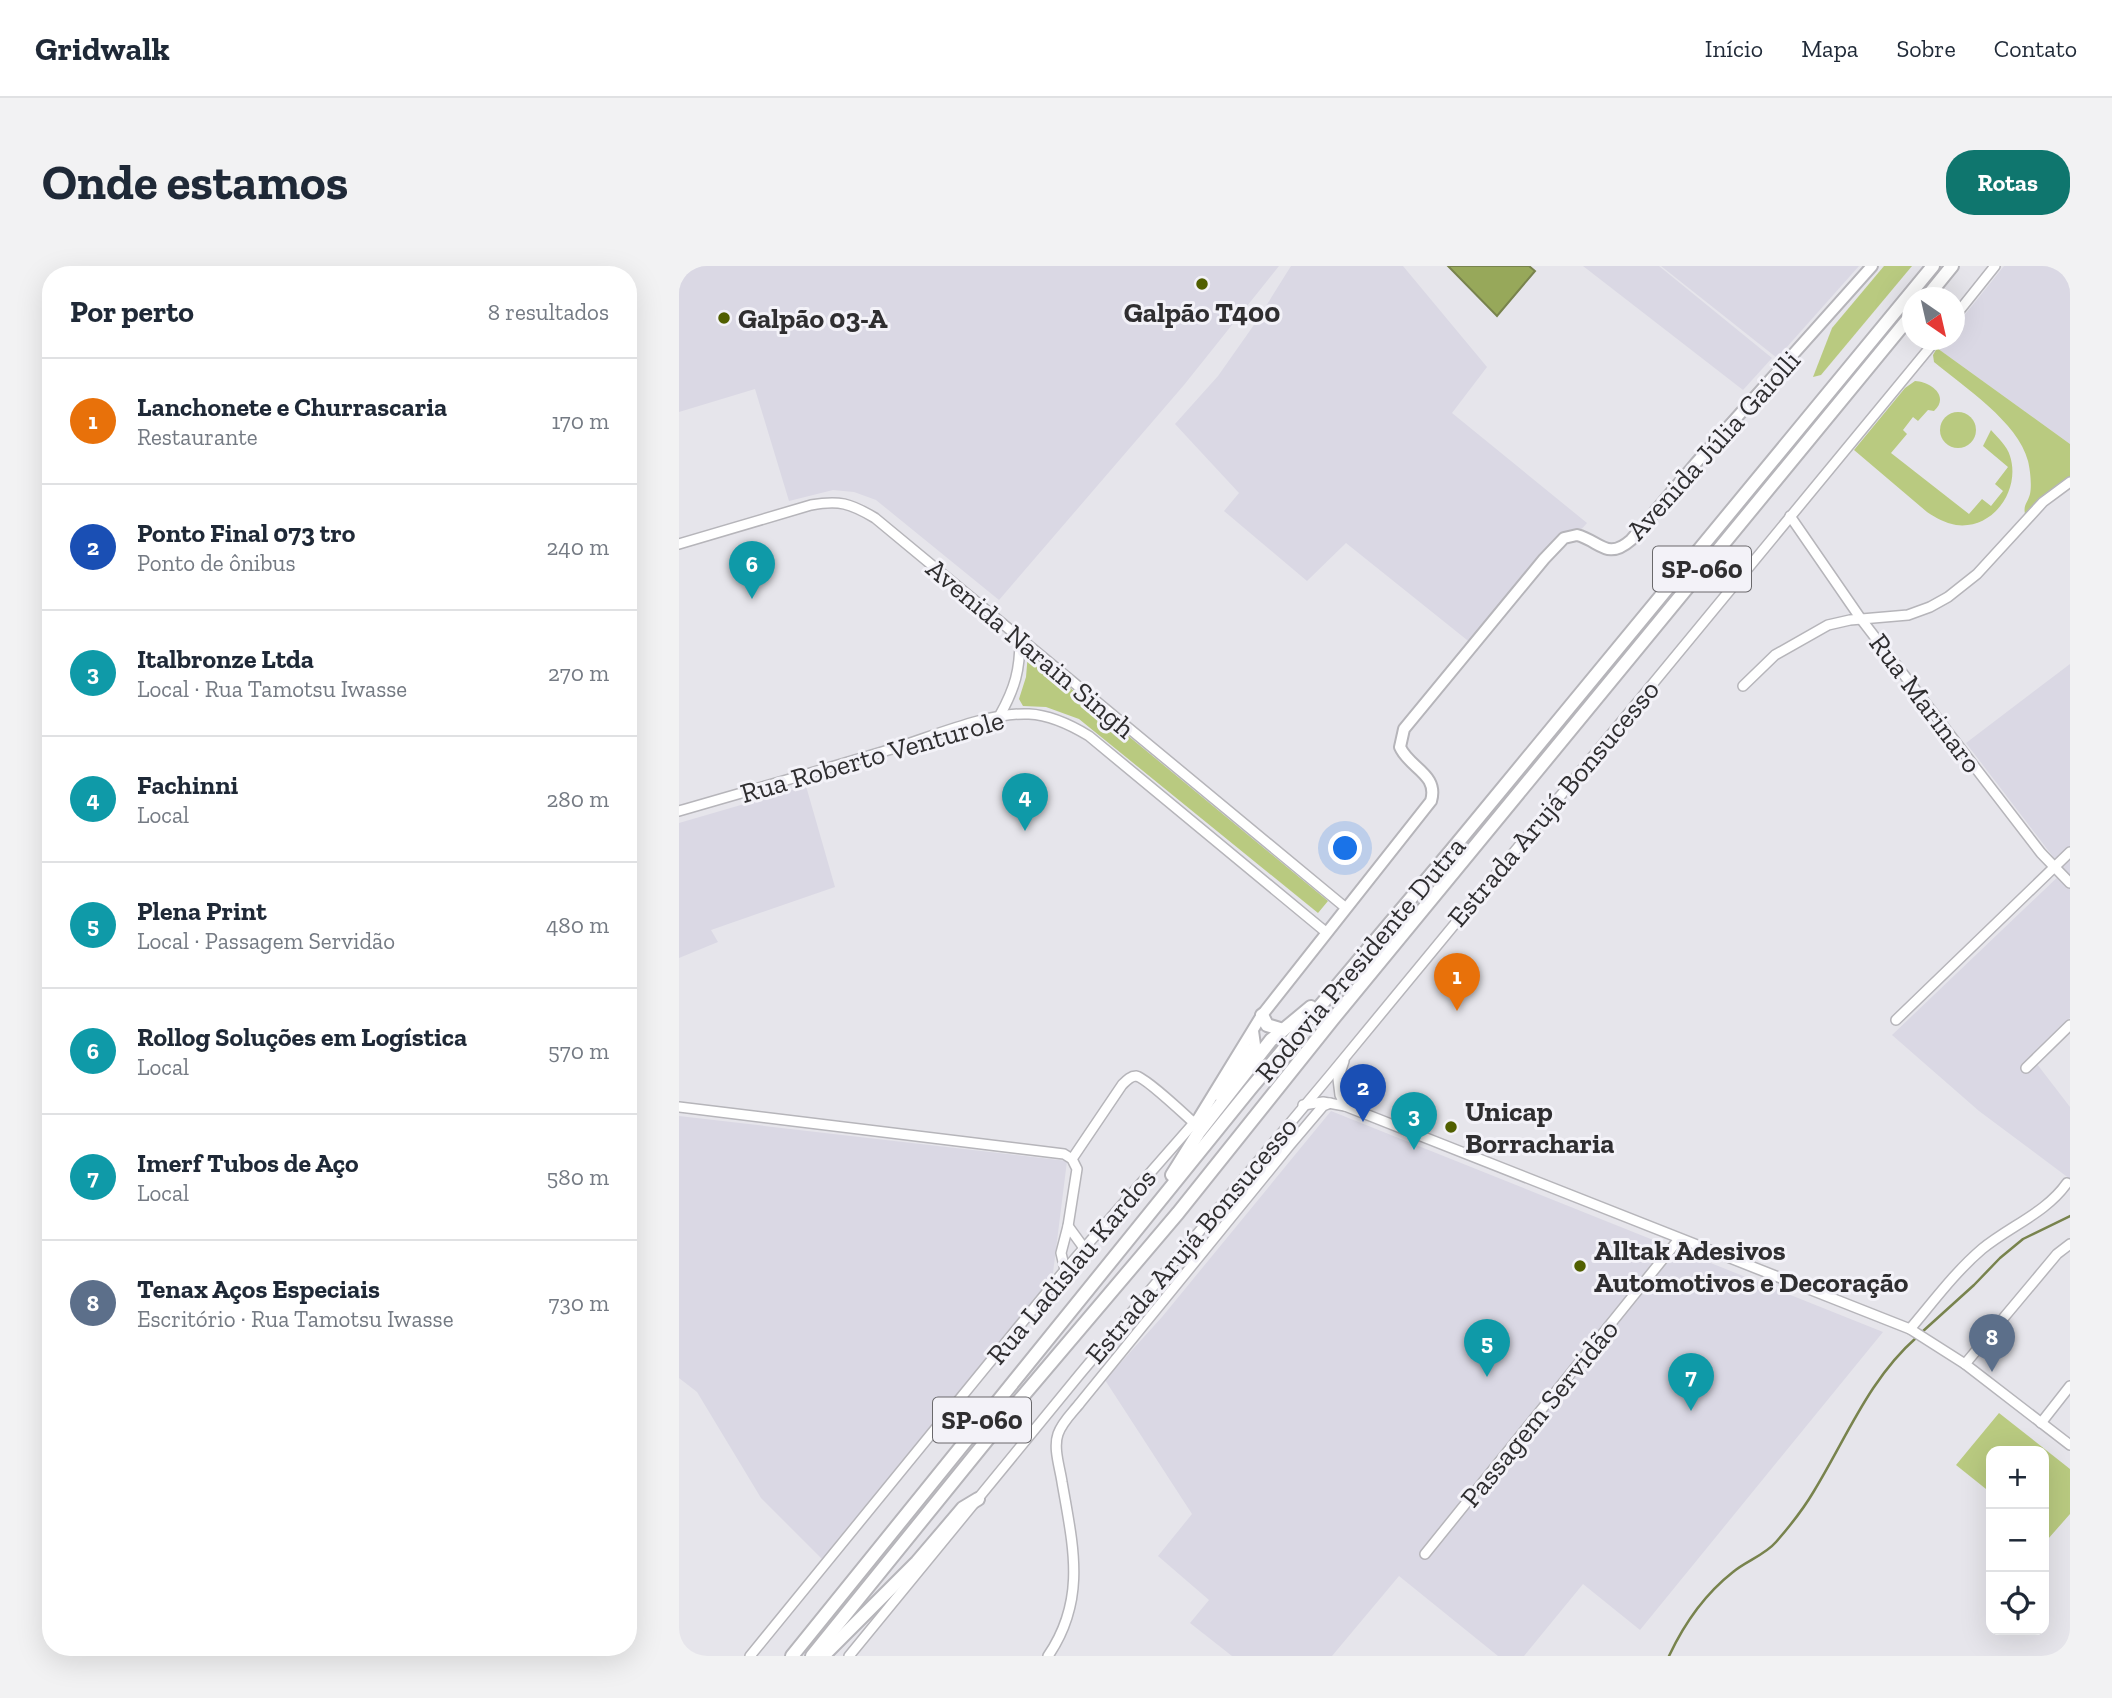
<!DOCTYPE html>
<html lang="pt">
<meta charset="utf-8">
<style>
:root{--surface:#fff;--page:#f2f2f3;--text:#1f2937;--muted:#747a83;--line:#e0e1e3;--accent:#0f766e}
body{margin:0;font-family:"Zilla Slab",serif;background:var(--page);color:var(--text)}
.controls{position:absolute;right:21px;bottom:21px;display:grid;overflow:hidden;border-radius:14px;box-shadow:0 7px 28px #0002}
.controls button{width:63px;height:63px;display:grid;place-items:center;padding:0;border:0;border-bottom:2px solid var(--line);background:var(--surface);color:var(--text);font:35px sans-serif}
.compass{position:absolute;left:1223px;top:21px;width:63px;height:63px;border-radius:50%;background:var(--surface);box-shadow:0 7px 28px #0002;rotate:146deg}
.you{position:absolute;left:667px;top:583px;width:24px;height:24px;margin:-18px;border:5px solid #fff;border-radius:50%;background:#1a73e8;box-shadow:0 0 0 10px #1a73e833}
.badge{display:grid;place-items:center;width:46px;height:46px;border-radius:50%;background:var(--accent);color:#fff;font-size:23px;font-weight:700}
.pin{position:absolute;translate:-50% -58px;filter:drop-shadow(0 2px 4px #0008)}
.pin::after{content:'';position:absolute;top:37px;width:24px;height:21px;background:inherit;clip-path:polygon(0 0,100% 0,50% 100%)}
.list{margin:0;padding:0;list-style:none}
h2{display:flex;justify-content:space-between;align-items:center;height:91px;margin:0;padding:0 28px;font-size:30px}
h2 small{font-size:23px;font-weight:400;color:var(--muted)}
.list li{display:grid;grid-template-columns:46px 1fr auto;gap:21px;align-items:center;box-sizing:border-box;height:126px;padding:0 28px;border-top:2px solid var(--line)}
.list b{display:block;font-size:26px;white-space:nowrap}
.list p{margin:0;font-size:23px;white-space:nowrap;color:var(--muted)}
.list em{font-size:23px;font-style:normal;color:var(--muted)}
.icon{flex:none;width:38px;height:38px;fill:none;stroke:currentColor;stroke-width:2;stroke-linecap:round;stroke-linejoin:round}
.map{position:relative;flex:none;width:1391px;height:1390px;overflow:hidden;border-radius:28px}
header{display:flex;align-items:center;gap:42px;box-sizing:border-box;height:98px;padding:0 35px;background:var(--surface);border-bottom:2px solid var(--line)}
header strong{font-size:33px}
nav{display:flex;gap:38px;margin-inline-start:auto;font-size:24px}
.intro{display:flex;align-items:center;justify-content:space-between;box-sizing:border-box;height:168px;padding:0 42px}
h1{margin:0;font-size:49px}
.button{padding:18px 32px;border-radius:28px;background:var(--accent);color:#fff;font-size:24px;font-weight:700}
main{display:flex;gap:42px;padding:0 42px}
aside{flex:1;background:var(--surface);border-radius:28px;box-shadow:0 7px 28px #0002}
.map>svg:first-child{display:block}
.built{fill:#dad8e4}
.green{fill:#b9ca80}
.water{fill:#97a85a;stroke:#78834d;stroke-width:2}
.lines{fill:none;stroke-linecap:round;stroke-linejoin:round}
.stream{stroke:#78834d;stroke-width:2.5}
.minor-casing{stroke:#b6b5ba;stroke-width:12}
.major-casing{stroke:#b6b5ba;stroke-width:14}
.highway-casing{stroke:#b6b5ba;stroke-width:16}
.minor{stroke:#fff;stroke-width:9}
.major{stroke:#fff;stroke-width:10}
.highway{stroke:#fff;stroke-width:12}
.poi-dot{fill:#515f00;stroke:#f3f2f8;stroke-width:2.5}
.labels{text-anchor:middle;stroke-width:6;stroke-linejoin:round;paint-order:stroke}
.shield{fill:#f3f2f8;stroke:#6a696c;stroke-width:2}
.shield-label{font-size:26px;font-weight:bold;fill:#2f2e30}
.poi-label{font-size:28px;font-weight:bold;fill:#2f2e30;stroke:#f3f2f8;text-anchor:start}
.street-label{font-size:28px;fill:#2f2e30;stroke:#f3f2f8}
</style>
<header>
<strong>Gridwalk</strong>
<nav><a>Início</a><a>Mapa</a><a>Sobre</a><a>Contato</a></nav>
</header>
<div class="intro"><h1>Onde estamos</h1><a class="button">Rotas</a></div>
<main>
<aside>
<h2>Por perto<small>8 resultados</small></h2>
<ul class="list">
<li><span class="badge" style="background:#e8710a">1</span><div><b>Lanchonete e Churrascaria</b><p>Restaurante</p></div><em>170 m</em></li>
<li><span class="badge" style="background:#1a4fb4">2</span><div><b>Ponto Final 073 tro</b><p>Ponto de ônibus</p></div><em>240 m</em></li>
<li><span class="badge" style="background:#0f9aa8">3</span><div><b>Italbronze Ltda</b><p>Local · Rua Tamotsu Iwasse</p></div><em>270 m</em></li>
<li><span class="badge" style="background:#0f9aa8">4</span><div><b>Fachinni</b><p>Local</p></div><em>280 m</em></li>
<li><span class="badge" style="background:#0f9aa8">5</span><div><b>Plena Print</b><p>Local · Passagem Servidão</p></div><em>480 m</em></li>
<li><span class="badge" style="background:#0f9aa8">6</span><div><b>Rollog Soluções em Logística</b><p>Local</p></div><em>570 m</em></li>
<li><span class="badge" style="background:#0f9aa8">7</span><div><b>Imerf Tubos de Aço</b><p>Local</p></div><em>580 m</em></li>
<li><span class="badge" style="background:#5c6f8a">8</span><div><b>Tenax Aços Especiais</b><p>Escritório · Rua Tamotsu Iwasse</p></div><em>730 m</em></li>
</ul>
</aside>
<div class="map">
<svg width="1391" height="1390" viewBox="0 0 1391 1390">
<rect width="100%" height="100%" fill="#e6e5eb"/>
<g class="built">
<path d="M0 0H600L505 119 320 334 197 234 175 226 154 224 110 235 76 123 0 146Z"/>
<path d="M612 0H724L808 101 773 147 908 257 900 266 887 270 793 378 667 277 628 315 545 245 560 227 496 158 539 110 577 56Z"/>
<path d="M904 0H980L1093 92 1064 124Z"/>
<path d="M982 0H1180L1098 92Z"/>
<path d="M1325 0H1391V178L1258 82 1265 74H1276V61Z"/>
<path d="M1391 398V752L1377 766 1383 773 1358 798 1391 841V913L1300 845 1213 769 1385 605 1287 477Z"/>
<path d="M127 520 156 621 32 664 39 676 0 692V557Z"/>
<path d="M652 845 1204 1066 961 1364 904 1318 845 1390H819L720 1310 653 1390H553L511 1357 530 1334 479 1290 513 1248 426 1114 483 1051Z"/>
<path d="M0 850 388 895 373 1015 145 1295 82 1232 18 1126 0 1112Z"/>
</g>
<g class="green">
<path d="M1205 0H1233L1142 109 1134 111 1153 62Z"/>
<path d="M1258 82 1391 178V211L1362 232 1348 249 1346 248C1344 239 1349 236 1351 228 1353 219 1351 203 1349 195 1339 156 1285 121 1255 96L1254 89Z"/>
<path d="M1236 115C1252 116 1271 130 1255 145L1249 144 1239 155 1234 151 1224 164 1228 168 1212 187 1290 248 1303 233 1312 240 1324 225 1316 218 1329 201 1304 180 1312 164C1319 172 1328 180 1331 190 1342 224 1314 264 1277 259 1266 257 1257 252 1248 246L1175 184 1226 122Z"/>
<circle cx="1279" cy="164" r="18"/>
<path d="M349 387 649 635 639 647 400 453 367 441 344 440 340 433 347 411Z"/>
<path d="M1320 1147 1391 1203V1248L1369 1273 1365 1269V1185H1312V1227L1277 1199Z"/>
</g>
<path class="water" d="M769 0H850L856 5 818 50Z"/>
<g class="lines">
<g class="stream">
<path d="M1243 1066 1295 1019 1321 992 1344 973 1391 950"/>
<path d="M990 1390C1005 1358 1026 1328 1054 1306 1067 1295 1086 1289 1097 1276 1111 1260 1125 1242 1135 1225 1168 1171 1190 1113 1238 1071"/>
</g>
<g class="minor-casing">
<g id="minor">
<path d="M1276 50 1316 0"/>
<path d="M1111 250 1182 353 1235 422 1362 587 1391 617"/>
<path d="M0 278 132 239C160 234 171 237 196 252L667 642"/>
<path d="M1064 420 1096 389 1149 359 1171 354 1229 349 1251 341 1269 331 1298 308 1364 236 1391 216"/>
<path d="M321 449C336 422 341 404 341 373"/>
<path d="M0 545C72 524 144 504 216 482 255 470 310 446 350 448 372 449 392 459 410 470L648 667"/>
<path d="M1217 754 1391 586"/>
<path d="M665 795 659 813 661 829 666 840"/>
<path d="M1347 802 1391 759"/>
<path d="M624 839 644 836 666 840 1231 1063 1286 1098 1391 1179"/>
<path d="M0 841 385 888 393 893 398 903 389 960 382 987 386 1004"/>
<path d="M393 893 443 819C447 815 451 810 457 810 466 811 505 848 514 856"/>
<path d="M389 960 405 982"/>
<path d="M1231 1063C1254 1036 1276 1006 1303 983 1331 960 1367 947 1388 917"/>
<path d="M1286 1098 1378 988 1391 978"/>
<path d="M1362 1157 1391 1120"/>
<path d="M746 1288 1000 973"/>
<path d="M71 1390 386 1004 521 850"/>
<path d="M170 1390 401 1108 653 807 1257 74"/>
<path d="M369 1390C408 1333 394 1280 383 1216 381 1202 374 1182 379 1168 383 1156 394 1146 401 1137L611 879 644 840 651 837"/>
</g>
</g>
<g class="major-casing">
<g id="major">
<path d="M539 829 576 779 574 765"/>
<path d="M521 850 583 749 752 535C760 508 730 502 721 481L725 463 865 293 885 272 898 269C921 275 928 295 952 274L1017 197 1193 0"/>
</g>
</g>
<g class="highway-casing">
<g id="highway">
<path d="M1247 32 1273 0"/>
<path d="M583 749 588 759 604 764"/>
<path d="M493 909 520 866 592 774 632 741"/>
<path d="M113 1390 572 822 771 586 1254 0"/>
<path d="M133 1390 338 1137 499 947 654 753 1234 47"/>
<path d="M144 1390 238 1296 284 1242 299 1233"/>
</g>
</g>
<use href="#minor" class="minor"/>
<use href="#major" class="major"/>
<use href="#highway" class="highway"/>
</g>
<g class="poi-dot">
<circle cx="523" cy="18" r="7"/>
<circle cx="45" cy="52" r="7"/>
<circle cx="772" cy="861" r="7"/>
<circle cx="901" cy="1000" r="7"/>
</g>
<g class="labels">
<g class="shield">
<rect x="974" y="280.5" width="98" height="45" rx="5"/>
<rect x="254" y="1131.5" width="98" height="45" rx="5"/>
</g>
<g class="shield-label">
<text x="1023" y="312">SP-060</text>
<text x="303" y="1163">SP-060</text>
</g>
<g class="poi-label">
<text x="523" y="56" text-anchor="middle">Galpão T400</text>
<text x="59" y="62">Galpão 03-A</text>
<text x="786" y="855">Unicap<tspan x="786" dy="32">Borracharia</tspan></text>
<text x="915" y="994">Alltak Adesivos<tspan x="915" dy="32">Automotivos e Decoração</tspan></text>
</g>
<g class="street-label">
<text transform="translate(1034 179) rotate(-48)" y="10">Avenida Júlia Gaiolli</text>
<text transform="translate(352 382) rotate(40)" y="10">Avenida Narain Singh</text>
<text transform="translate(1247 437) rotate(53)" y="10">Rua Marinaro</text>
<text transform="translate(193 490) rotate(-16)" y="10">Rua Roberto Venturole</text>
<text transform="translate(874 537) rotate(-50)" y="10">Estrada Arujá Bonsucesso</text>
<text transform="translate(681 693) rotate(-50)" y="10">Rodovia Presidente Dutra</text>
<text transform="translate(512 974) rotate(-50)" y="10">Estrada Arujá Bonsucesso</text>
<text transform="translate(392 1000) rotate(-50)" y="10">Rua Ladislau Kardos</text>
<text transform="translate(860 1147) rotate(-51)" y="10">Passagem Servidão</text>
</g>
</g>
</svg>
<div class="controls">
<button>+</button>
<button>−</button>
<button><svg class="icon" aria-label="locate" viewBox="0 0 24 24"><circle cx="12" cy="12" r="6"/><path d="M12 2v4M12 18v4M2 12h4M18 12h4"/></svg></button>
</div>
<svg class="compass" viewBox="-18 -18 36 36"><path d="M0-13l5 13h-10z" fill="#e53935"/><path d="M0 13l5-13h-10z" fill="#747a83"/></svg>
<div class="you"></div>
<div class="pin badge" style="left:778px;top:745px;background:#e8710a">1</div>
<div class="pin badge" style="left:684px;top:856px;background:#1a4fb4">2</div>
<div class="pin badge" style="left:735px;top:884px;background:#0f9aa8">3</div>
<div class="pin badge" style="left:346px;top:565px;background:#0f9aa8">4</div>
<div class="pin badge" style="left:808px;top:1111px;background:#0f9aa8">5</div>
<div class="pin badge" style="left:73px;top:333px;background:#0f9aa8">6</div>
<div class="pin badge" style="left:1012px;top:1145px;background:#0f9aa8">7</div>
<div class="pin badge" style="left:1313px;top:1106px;background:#5c6f8a">8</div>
</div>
</main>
